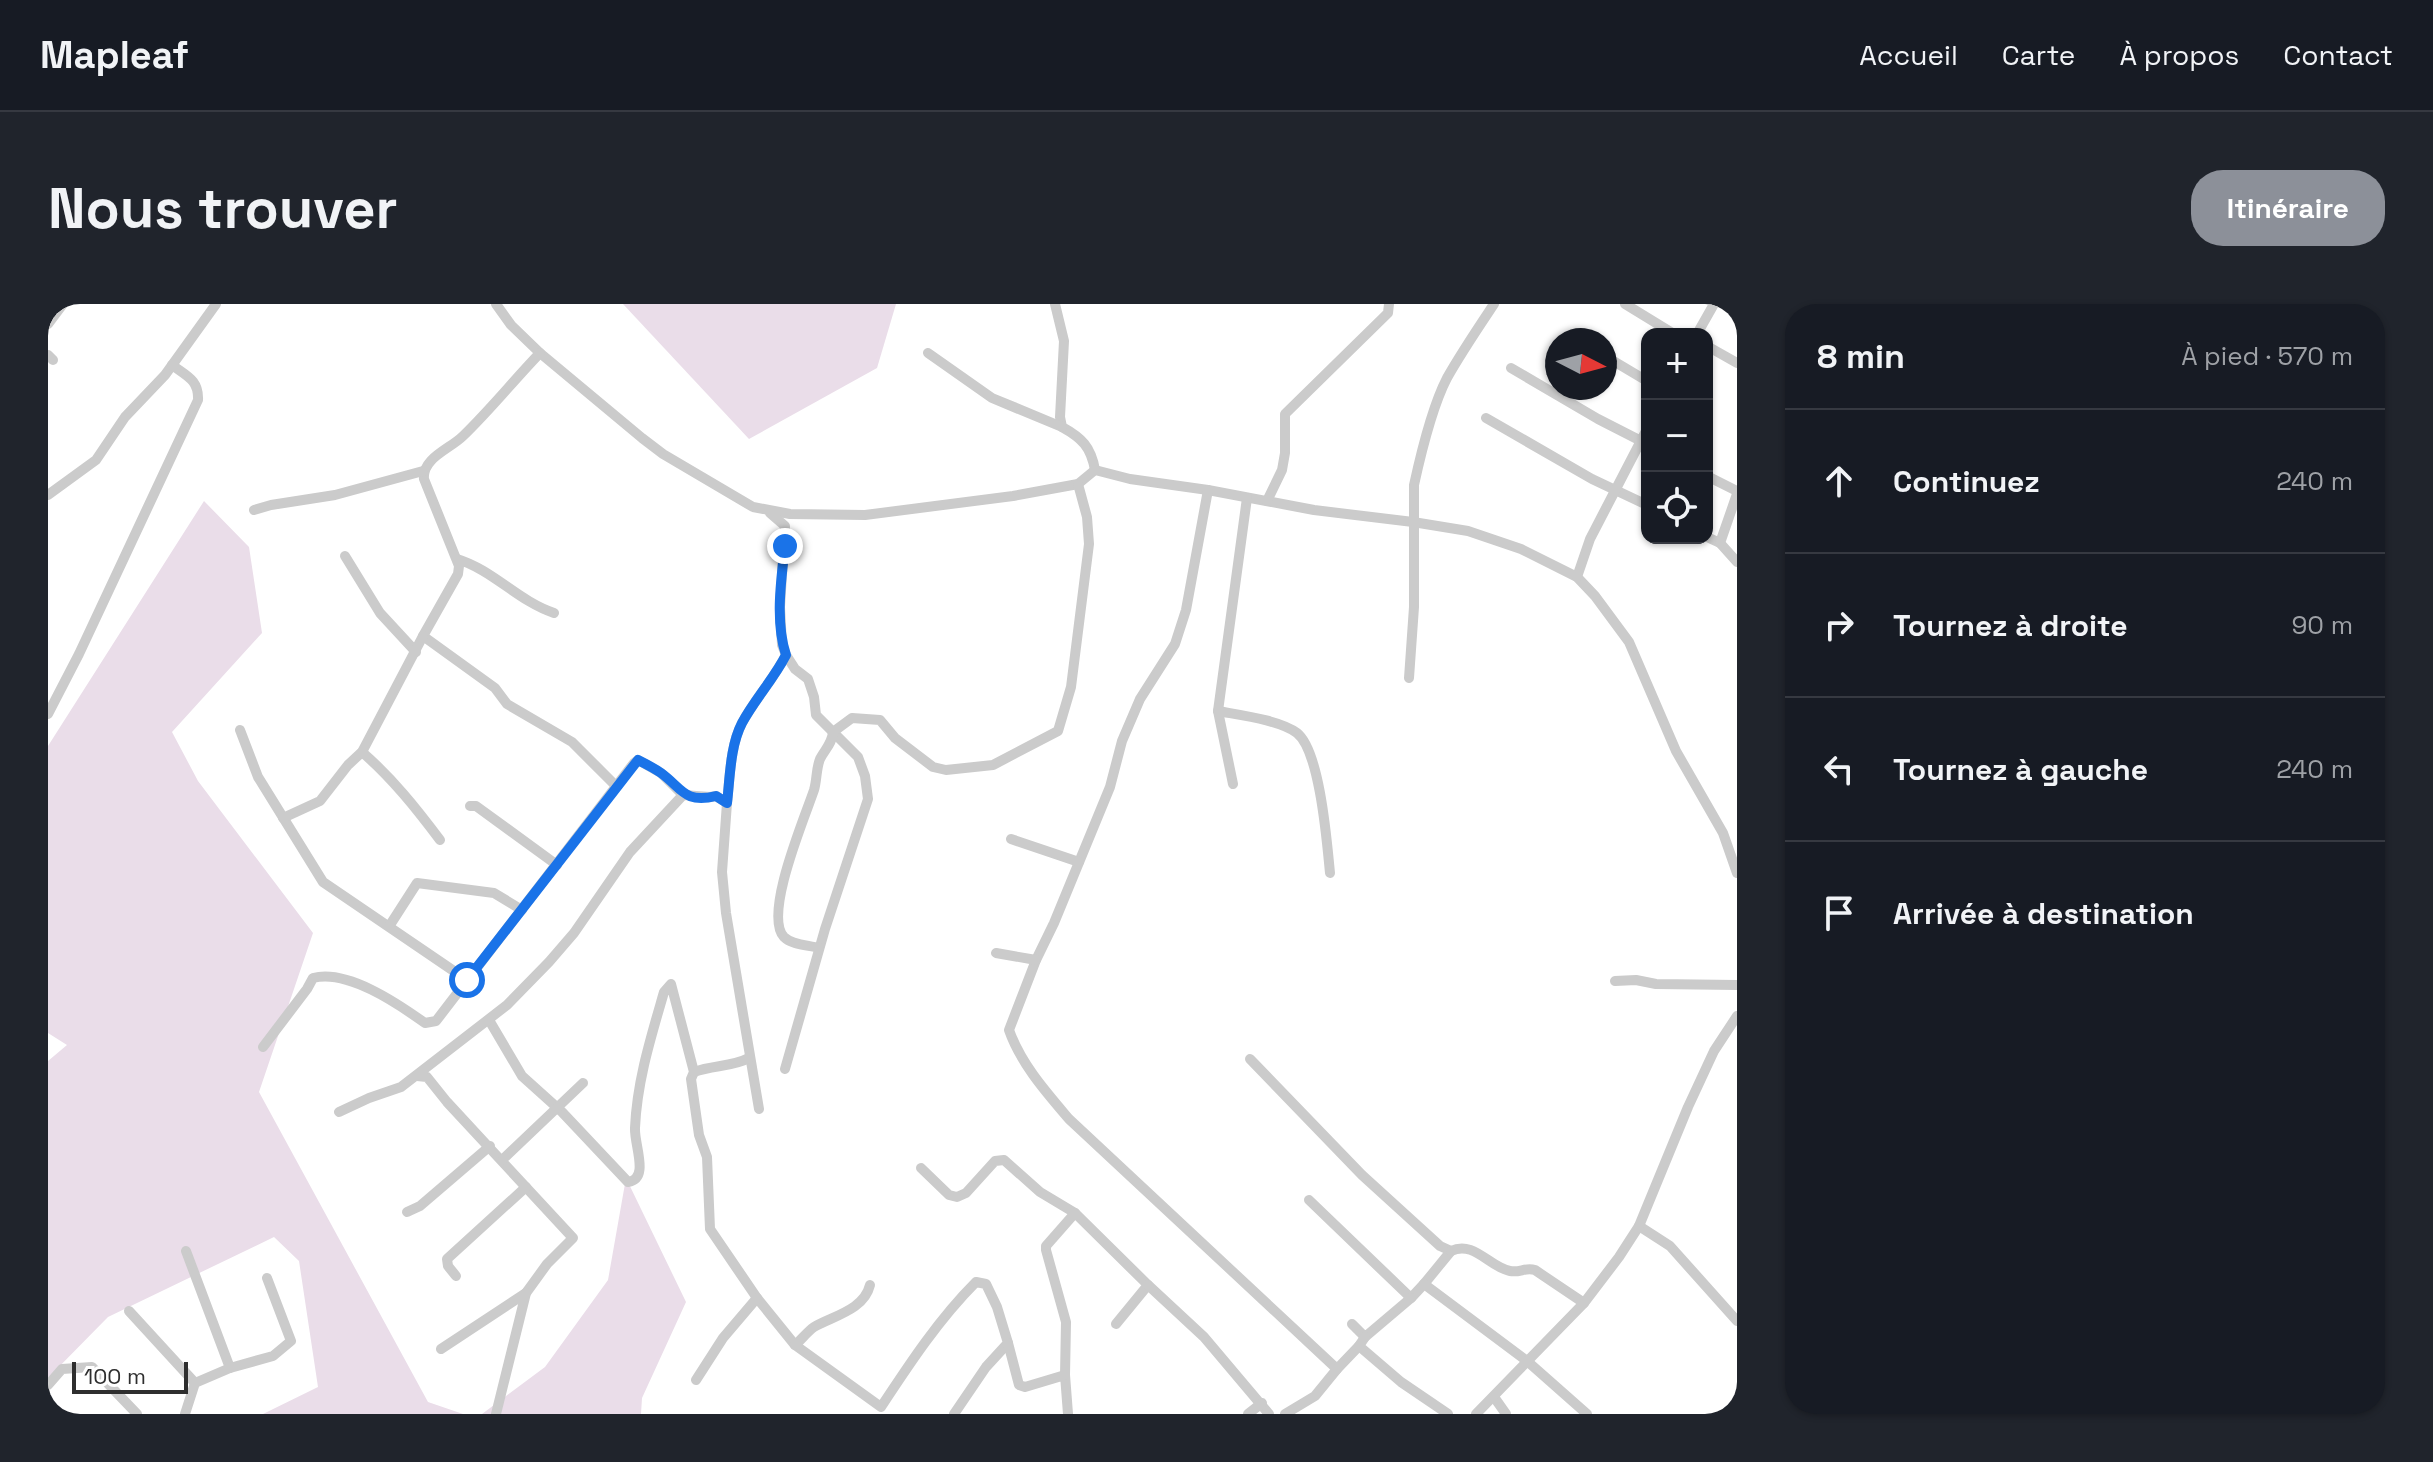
<!DOCTYPE html>
<html lang="fr">
<meta charset="utf-8">
<style>
:root{--surface:#171b24;--page:#20242c;--text:#f1f3f6;--muted:#9ea1a6;--line:#363941;--accent:#8c9099}
body{margin:0;font-family:"Space Grotesk",sans-serif;background:var(--page);color:var(--text)}
.controls{position:absolute;right:24px;top:24px;display:grid;overflow:hidden;border-radius:16px;box-shadow:0 2px 6px #0004}
.controls button{width:72px;height:72px;display:grid;place-items:center;padding:0;border:0;border-bottom:2px solid var(--line);background:var(--surface);color:var(--text);font:40px sans-serif}
.compass{position:absolute;left:1497px;top:24px;width:72px;height:72px;border-radius:50%;background:var(--surface);box-shadow:0 2px 6px #0004;rotate:96deg}
.scale{position:absolute;left:24px;bottom:20px;width:116px;box-sizing:border-box;padding-left:8px;border:4px solid #2e2e2e;border-top:0;font-size:22px;line-height:28px;white-space:nowrap;color:#2e2e2e;-webkit-text-stroke:6px #fff;paint-order:stroke}
.stop{position:absolute;width:24px;height:24px;margin:-18px;border:6px solid #1a73e8;border-radius:50%;background:#fff}
.stop.end{background:#1a73e8;border-color:#fff;box-shadow:0 2px 8px #0008}
.list{margin:0;padding:0;list-style:none}
h2{display:flex;justify-content:space-between;align-items:center;height:104px;margin:0;padding:0 32px;font-size:34px}
h2 small{font-size:26px;font-weight:400;color:var(--muted)}
.list li{display:grid;grid-template-columns:52px 1fr auto;gap:24px;align-items:center;box-sizing:border-box;height:144px;padding:0 32px;border-top:2px solid var(--line)}
.list b{display:block;font-size:30px;white-space:nowrap}
.list em{font-size:26px;font-style:normal;color:var(--muted)}
.icon{flex:none;width:44px;height:44px;fill:none;stroke:currentColor;stroke-width:2;stroke-linecap:round;stroke-linejoin:round}
.map{position:relative;flex:none;width:1689px;height:1110px;overflow:hidden;border-radius:32px}
header{display:flex;align-items:center;gap:48px;box-sizing:border-box;height:112px;padding:0 40px;background:var(--surface);border-bottom:2px solid var(--line)}
header strong{font-size:38px}
nav{display:flex;gap:44px;margin-inline-start:auto;font-size:28px}
.intro{display:flex;align-items:center;justify-content:space-between;box-sizing:border-box;height:192px;padding:0 48px}
h1{margin:0;font-size:56px}
.button{padding:20px 36px;border-radius:32px;background:var(--accent);color:#fff;font-size:28px;font-weight:700}
main{display:flex;gap:48px;padding:0 48px}
aside{flex:1;background:var(--surface);border-radius:32px;box-shadow:0 2px 6px #0004}
.map>svg:first-child{display:block}
.green{fill:#eadde9}
.lines{fill:none;stroke-linecap:round;stroke-linejoin:round}
.minor{stroke:#cbcbcb;stroke-width:10}
.route{stroke:#1a73e8;stroke-width:10}
</style>
<header>
<strong>Mapleaf</strong>
<nav><a>Accueil</a><a>Carte</a><a>À propos</a><a>Contact</a></nav>
</header>
<div class="intro"><h1>Nous trouver</h1><a class="button">Itinéraire</a></div>
<main>
<div class="map">
<svg width="1689" height="1110" viewBox="0 0 1689 1110">
<rect width="100%" height="100%" fill="#fff"/>
<g class="green">
<path d="M575 0H848L829 64 701 135Z"/>
<path d="M156 197 201 243 214 329 124 428 150 477 265 629 211 788 380 1098 415 1110H215L270 1083 251 957 226 933 60 1013 0 1074V757L19 741 0 729V442Z"/>
<path d="M578 874 638 998 594 1094 593 1110H434L497 1063 560 976Z"/>
</g>
<g class="lines">
<g class="minor">
<path d="M448 0 463 21 492 49 594 134 615 150 705 203 742 210 817 211 965 192 1030 180 1047 166 1082 175 1160 186 1266 206 1365 218 1420 227 1473 245 1529 273 1547 292 1581 338 1628 447 1675 529 1689 569"/>
<path d="M1007 0 1016 37 1012 113 1014 123C1034 134 1043 143 1047 166"/>
<path d="M1577 0 1626 30"/>
<path d="M0 20 15 0"/>
<path d="M1649 30 1666 0"/>
<path d="M1523 36H1524"/>
<path d="M1659 42 1689 59"/>
<path d="M492 49C466 76 442 106 415 132 402 145 374 154 376 175L411 262 410 270 375 332 447 384 459 400 524 438 568 482"/>
<path d="M880 49 944 94 1014 123"/>
<path d="M0 51 5 56"/>
<path d="M1557 52 1599 77"/>
<path d="M1463 64 1550 115 1597 139"/>
<path d="M1438 114 1544 175 1599 201"/>
<path d="M1659 172 1689 187"/>
<path d="M1160 186 1138 306 1127 340 1092 395 1074 437 1062 483 1006 619 988 656 961 726C973 760 998 788 1021 815L1289 1065 1311 1042"/>
<path d="M0 191 48 156 77 113 117 71 168 0"/>
<path d="M1219 197 1234 166 1237 149V110L1340 9 1341 0"/>
<path d="M206 206 223 201 287 191 375 167"/>
<path d="M722 209 737 222 732 303 734 341 738 351 747 365 760 375 766 393 768 411 810 453 817 472 820 495 777 625 737 765"/>
<path d="M1659 233 1672 239 1689 258"/>
<path d="M1672 239 1689 190"/>
<path d="M297 252 332 309 368 348"/>
<path d="M409 255C445 266 470 297 506 309"/>
<path d="M1529 273 1542 235 1599 125"/>
<path d="M1361 374 1366 303V181C1373 149 1384 103 1399 74 1413 49 1430 24 1446 0"/>
<path d="M1170 407C1191 411 1232 416 1249 429 1272 447 1279 539 1282 569"/>
<path d="M0 410 31 350 150 96C151 76 139 72 124 61"/>
<path d="M192 426 210 473 275 578 419 676"/>
<path d="M314 448C344 474 368 504 392 536"/>
<path d="M1185 480 1170 407 1199 194"/>
<path d="M679 499 674 568 678 609 711 805"/>
<path d="M422 502H428L509 561"/>
<path d="M235 514 272 497 300 461 314 448 375 332"/>
<path d="M963 535 1031 558"/>
<path d="M342 621 369 579 446 589 474 606"/>
<path d="M771 644C760 641 744 641 736 633 715 611 757 513 766 486 769 476 768 465 772 455 777 445 784 440 785 428L804 414 832 416 847 434 885 463 898 466 945 461 1010 427 1023 383 1041 240 1039 213 1030 180"/>
<path d="M948 649 988 656"/>
<path d="M1567 677 1588 676 1608 680 1689 681"/>
<path d="M441 716 474 772 514 808 580 878C602 875 586 841 587 824 589 777 603 733 616 688L623 680 646 768 643 775 651 831 659 853 662 925 709 994 747 1041 833 1103C862 1059 891 1015 928 978L938 980 949 1003 960 1039 938 1063 906 1110"/>
<path d="M215 743 259 685 265 674C299 665 349 699 377 719L388 717 586 459 590 456 613 469 635 491"/>
<path d="M1202 755 1314 871 1392 942 1403 947 1376 980"/>
<path d="M646 768C665 761 684 763 701 754"/>
<path d="M369 772 379 773 399 798 525 934 499 960 478 989 448 1110"/>
<path d="M291 808 321 794 353 783 459 701 501 658 526 629 582 548 635 491 662 493 668 492 679 499C682 474 682 442 694 419 707 395 725 376 738 351"/>
<path d="M454 856 535 779"/>
<path d="M873 864 901 891 909 893 918 889 947 857 956 856 992 888 1027 909 1100 981 1068 1020"/>
<path d="M1261 896 1363 994 1376 980 1479 1057 1539 1110"/>
<path d="M359 908 372 902 442 842"/>
<path d="M1591 922 1622 942 1689 1017"/>
<path d="M138 947 182 1064"/>
<path d="M1403 947C1426 936 1441 963 1462 967 1472 969 1477 963 1487 966L1536 999"/>
<path d="M408 972 400 962 399 955 478 883"/>
<path d="M1100 981 1156 1033 1221 1110"/>
<path d="M81 1007 147 1079"/>
<path d="M1304 1020 1317 1033 1363 994"/>
<path d="M1317 1033 1311 1042 1353 1078 1400 1110"/>
<path d="M960 1039 971 1081 977 1083 1017 1071 1020 1110"/>
<path d="M747 1041C753 1036 759 1028 766 1023 785 1012 816 1006 822 981"/>
<path d="M393 1045 478 989"/>
<path d="M1017 1071 1018 1018 998 946V942L1027 909"/>
<path d="M648 1076 675 1034 709 994"/>
<path d="M0 1081 14 1065 44 1063 89 1110"/>
<path d="M1446 1093 1458 1110"/>
<path d="M137 1110 147 1079 182 1064 225 1052 243 1037 219 974"/>
<path d="M1200 1110 1214 1099"/>
<path d="M1237 1110 1267 1092 1289 1065"/>
<path d="M1428 1110 1536 999 1571 953 1591 922 1640 803 1666 747 1689 712"/>
</g>
</g>
<g class="lines">
<path class="route" d="M419 676 590 456C598 460 606 464 613 469 634 484 636 500 668 492L679 499C682 474 682 442 694 419 707 395 725 376 738 351 727 318 733 276 737 242"/>
</g>
</svg>
<div class="controls">
<button>+</button>
<button>−</button>
<button><svg class="icon" aria-label="locate" viewBox="0 0 24 24"><circle cx="12" cy="12" r="6"/><path d="M12 2v4M12 18v4M2 12h4M18 12h4"/></svg></button>
</div>
<svg class="compass" viewBox="-18 -18 36 36"><path d="M0-13l5 13h-10z" fill="#e53935"/><path d="M0 13l5-13h-10z" fill="#9ea1a6"/></svg>
<div class="scale">100 m</div>
<div class="stop" style="left:419px;top:676px"></div>
<div class="stop end" style="left:737px;top:242px"></div>
</div>
<aside>
<h2>8 min<small>À pied · 570 m</small></h2>
<ul class="list">
<li><svg class="icon" aria-label="ahead" viewBox="0 0 24 24"><path d="M12 20V5M6 11l6-6 6 6"/></svg><div><b>Continuez</b></div><em>240 m</em></li>
<li><svg class="icon" aria-label="right" viewBox="0 0 24 24"><path d="M7 20v-9h11M14 6l5 5-5 5"/></svg><div><b>Tournez à droite</b></div><em>90 m</em></li>
<li><svg class="icon" aria-label="left" viewBox="0 0 24 24"><path d="M17 20v-9H6M10 6l-5 5 5 5"/></svg><div><b>Tournez à gauche</b></div><em>240 m</em></li>
<li><svg class="icon" aria-label="arrive" viewBox="0 0 24 24"><path d="M6 21V4h12l-3 4 3 4H6"/></svg><div><b>Arrivée à destination</b></div></li>
</ul>
</aside>
</main>
